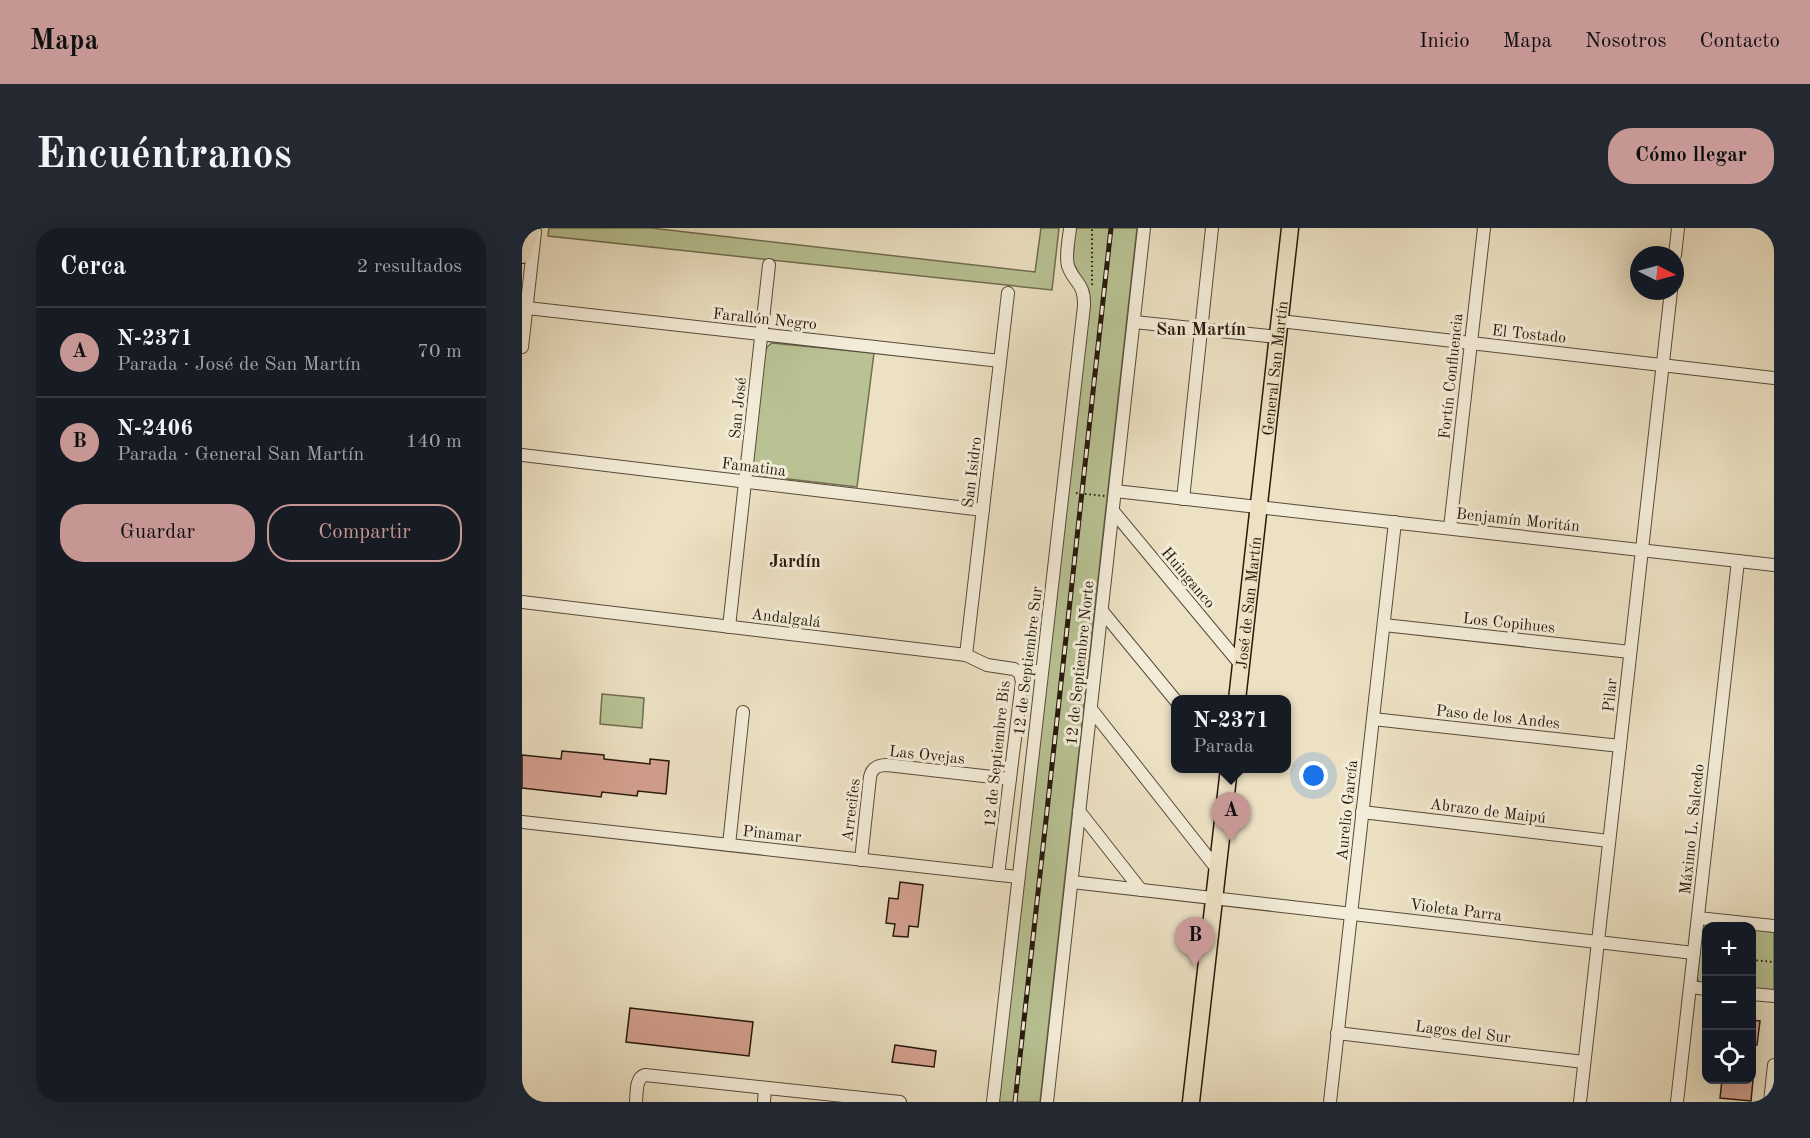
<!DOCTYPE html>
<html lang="es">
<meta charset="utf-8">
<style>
:root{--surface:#171b24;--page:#242831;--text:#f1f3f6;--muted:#9ea1a6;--line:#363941;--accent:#c59692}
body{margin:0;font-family:"Old Standard TT",serif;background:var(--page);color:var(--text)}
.controls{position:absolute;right:18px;bottom:18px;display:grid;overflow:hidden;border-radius:12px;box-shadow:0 6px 24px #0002}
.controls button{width:54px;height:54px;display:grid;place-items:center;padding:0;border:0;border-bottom:2px solid var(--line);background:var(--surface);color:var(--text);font:30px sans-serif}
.compass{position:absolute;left:1108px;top:18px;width:54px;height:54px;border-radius:50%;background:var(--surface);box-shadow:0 6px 24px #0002;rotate:96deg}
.you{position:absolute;left:792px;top:548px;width:21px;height:21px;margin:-15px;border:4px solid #fff;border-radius:50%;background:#1a73e8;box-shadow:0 0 0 9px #1a73e833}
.badge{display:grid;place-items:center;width:39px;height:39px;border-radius:50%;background:var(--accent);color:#111;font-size:20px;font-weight:700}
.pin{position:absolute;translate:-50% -50px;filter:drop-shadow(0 2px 3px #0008)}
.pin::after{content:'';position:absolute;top:32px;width:21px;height:18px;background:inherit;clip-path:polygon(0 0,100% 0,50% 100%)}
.popup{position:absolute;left:649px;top:467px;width:120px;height:78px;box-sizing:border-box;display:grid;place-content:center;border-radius:12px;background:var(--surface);filter:drop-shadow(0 2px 4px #0005);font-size:20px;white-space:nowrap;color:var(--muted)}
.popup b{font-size:22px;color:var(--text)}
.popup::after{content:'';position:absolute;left:50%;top:100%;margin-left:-12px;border:12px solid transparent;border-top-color:var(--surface)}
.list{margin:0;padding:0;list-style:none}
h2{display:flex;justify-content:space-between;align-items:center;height:78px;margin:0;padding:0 24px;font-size:26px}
h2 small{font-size:20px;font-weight:400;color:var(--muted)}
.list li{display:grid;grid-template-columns:39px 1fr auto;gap:18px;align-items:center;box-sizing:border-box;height:90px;padding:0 24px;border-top:2px solid var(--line)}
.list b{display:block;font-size:22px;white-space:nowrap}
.list p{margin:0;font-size:20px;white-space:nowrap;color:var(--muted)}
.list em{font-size:20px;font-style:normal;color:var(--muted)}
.actions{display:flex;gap:12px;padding:18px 24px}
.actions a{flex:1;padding:14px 0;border:2px solid var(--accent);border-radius:24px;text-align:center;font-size:21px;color:var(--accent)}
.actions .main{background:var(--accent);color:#111}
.icon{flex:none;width:33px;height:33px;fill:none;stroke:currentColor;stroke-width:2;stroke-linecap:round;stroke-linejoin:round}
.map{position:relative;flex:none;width:1252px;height:874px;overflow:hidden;border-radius:24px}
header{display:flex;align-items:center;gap:36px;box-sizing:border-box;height:84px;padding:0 30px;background:var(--accent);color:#111}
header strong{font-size:28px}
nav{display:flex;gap:33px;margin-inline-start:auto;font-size:21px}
.intro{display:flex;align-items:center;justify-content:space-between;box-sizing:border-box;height:144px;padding:0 36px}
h1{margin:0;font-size:42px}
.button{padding:15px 27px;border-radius:24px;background:var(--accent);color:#111;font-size:21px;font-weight:700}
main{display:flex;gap:36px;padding:0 36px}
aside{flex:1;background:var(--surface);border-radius:24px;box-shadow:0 6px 24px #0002}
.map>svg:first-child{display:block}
.green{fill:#b8c293;stroke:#706d50;stroke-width:1.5}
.building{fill:#d6a292;stroke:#27180c;stroke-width:1.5}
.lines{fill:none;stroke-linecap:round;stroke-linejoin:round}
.minor-casing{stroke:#584a3a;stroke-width:14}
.major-casing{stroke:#27180c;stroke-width:19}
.highway-casing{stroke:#27180c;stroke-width:20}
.path{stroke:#27180c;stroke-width:2;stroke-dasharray:1.5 3;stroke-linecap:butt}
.minor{stroke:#f3ecd8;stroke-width:12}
.major{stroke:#ece1c3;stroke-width:16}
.highway{stroke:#ece1c3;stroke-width:18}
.rail-casing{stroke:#27180c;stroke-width:5}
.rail{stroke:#f3ecd8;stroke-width:3;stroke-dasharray:9;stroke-linecap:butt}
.labels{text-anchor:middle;stroke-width:6;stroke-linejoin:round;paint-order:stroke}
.street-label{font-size:16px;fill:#27180c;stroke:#f3ecd8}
.neighbourhood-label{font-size:18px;font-weight:bold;fill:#27180c;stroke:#f3ecd8}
</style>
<header>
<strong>Mapa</strong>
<nav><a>Inicio</a><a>Mapa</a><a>Nosotros</a><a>Contacto</a></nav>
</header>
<div class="intro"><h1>Encuéntranos</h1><a class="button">Cómo llegar</a></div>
<main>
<aside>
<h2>Cerca<small>2 resultados</small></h2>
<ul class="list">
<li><span class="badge">A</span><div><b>N-2371</b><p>Parada · José de San Martín</p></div><em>70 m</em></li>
<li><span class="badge">B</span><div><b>N-2406</b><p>Parada · General San Martín</p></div><em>140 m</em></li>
</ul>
<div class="actions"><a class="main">Guardar</a><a>Compartir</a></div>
</aside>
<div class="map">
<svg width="1252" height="874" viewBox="0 0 1252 874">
<rect width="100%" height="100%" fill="#ece1c3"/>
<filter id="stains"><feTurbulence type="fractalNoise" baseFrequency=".00333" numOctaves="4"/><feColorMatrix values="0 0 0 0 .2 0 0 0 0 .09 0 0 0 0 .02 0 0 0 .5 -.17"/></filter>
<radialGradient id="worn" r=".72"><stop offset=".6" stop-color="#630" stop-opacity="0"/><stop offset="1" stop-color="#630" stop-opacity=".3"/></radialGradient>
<g class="green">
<path d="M27 0H129L513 44 519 0H537L530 62 26 8Z"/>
<path d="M553 0H615L518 874H475L562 56 551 34Z"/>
<path d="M250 115 352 125 335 259 240 248 232 245 230 239 243 125 245 119Z"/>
<path d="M80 466 122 470 120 500 78 496Z"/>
<path d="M1186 697 1212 698H1184V757L1176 753 1174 745 1179 704Z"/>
<path d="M1230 700 1252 703V764L1230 762Z"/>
</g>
<g class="building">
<path d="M40 523 82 527V531L128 536V531L147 533 144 566 116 563 115 568 80 564 79 569 0 560V527L39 531Z"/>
<path d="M378 654 401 657 396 699 387 698 386 709 371 708 373 696 364 695 367 670 376 671Z"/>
<path d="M108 780 231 794 227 828 104 814Z"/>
<path d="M1230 792 1238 793 1235 817H1230Z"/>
<path d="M373 817 414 823 412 839 370 834Z"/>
<path d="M1200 852H1231L1229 873 1198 870Z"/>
</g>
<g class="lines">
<g class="minor-casing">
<g id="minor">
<path d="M1153 27 1156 0"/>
<path d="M5 80 478 133"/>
<path d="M758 93 1252 150"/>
<path d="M612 94 756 109"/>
<path d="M0 119 13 4"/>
<path d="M0 227 461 282"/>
<path d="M593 263 1252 337"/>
<path d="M661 271 690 0"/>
<path d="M591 283 719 437"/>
<path d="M928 300 962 0"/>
<path d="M0 374 444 427 465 437 492 441 498 445 508 443H520"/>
<path d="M580 383 654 473"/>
<path d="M862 397 1108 424"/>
<path d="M207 399 247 37"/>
<path d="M444 427 486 65"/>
<path d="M569 481 695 641"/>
<path d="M851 491 1098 518"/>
<path d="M557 583 619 662"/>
<path d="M840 584 1087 613"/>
<path d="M0 594 496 649"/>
<path d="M207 617 221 484"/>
<path d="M339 632 348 549C350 540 355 537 365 537L488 551"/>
<path d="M476 647 500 454 498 445"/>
<path d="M550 654 1172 725"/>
<path d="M1176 690 1252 698"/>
<path d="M1168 759 1184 761"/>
<path d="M1230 766 1252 768"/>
<path d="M815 805 1062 834"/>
<path d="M114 874C115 865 113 850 123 847L378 874"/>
<path d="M242 874 243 860"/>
<path d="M471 874 562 78C563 55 552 55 546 38 543 27 547 12 548 0"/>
<path d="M525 874 622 0"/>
<path d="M808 874 873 294"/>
<path d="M1058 874 1149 63"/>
<path d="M1155 874 1216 333"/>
<path d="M1248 874 1252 837"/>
</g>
</g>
<g class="major-casing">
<g id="major">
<path id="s1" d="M715 472 768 0"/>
<path d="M669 874 707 540"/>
</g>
</g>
<g class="highway-casing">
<path id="highway" d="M0 26 8 0"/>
</g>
<g class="path">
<path d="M570 57V0"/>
<path d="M554 265 583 268"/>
<path d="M1230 732 1252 734"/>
</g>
<use href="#minor" class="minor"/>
<use href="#major" class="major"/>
<use href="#highway" class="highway"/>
<g class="rail-casing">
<path id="rail" d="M493 874 589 0"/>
</g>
<use href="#rail" class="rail"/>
</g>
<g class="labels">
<g class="street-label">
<text transform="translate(243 90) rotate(6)" y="6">Farallón Negro</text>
<text transform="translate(1007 105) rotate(6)" y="6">El Tostado</text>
<text dy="6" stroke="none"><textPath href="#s1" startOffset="334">General San Martín</textPath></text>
<text transform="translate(928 148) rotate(-84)" y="6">Fortín Confluencia</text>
<text transform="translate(215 180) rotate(-84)" y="6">San José</text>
<text transform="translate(232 238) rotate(7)" y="6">Famatina</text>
<text transform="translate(449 244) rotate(-83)" y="6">San Isidro</text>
<text transform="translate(996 291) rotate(6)" y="6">Benjamín Moritán</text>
<text transform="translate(667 349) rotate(50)" y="6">Huinganco</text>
<text dy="6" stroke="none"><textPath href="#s1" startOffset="98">José de San Martín</textPath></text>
<text transform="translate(264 389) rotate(7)" y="6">Andalgalá</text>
<text transform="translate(987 394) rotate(6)" y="6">Los Copihues</text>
<text transform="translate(505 433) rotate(-83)" y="6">12 de Septiembre Sur</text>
<text transform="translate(557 435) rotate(-84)" y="6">12 de Septiembre Norte</text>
<text transform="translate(1087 467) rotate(-84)" y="6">Pilar</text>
<text transform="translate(976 488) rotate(6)" y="6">Paso de los Andes</text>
<text transform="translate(405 526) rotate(6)" y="6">Las Ovejas</text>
<text transform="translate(474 526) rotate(-84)" y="6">12 de Septiembre Bis</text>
<text transform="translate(328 582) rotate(-83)" y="6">Arrecifes</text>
<text transform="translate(824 582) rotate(-84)" y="6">Aurelio García</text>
<text transform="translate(966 582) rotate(7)" y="6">Abrazo de Maipú</text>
<text transform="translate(1169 601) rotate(-84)" y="6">Máximo L. Salcedo</text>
<text transform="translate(250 605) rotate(6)" y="6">Pinamar</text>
<text transform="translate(934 681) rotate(7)" y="6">Violeta Parra</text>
<text transform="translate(941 803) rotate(7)" y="6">Lagos del Sur</text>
</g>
<g class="neighbourhood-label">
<text x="679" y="107">San Martín</text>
<text x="273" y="339">Jardín</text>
</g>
</g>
<rect width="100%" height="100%" filter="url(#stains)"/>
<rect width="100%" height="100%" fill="url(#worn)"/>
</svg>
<div class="controls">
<button>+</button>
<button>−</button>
<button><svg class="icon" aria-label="locate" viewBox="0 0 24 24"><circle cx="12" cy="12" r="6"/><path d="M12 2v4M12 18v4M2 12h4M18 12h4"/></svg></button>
</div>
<svg class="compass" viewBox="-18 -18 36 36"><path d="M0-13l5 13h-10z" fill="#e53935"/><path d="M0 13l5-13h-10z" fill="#9ea1a6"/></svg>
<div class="you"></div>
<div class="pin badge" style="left:709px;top:614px">A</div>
<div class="popup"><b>N-2371</b>Parada</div>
<div class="pin badge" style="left:673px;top:739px">B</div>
</div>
</main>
